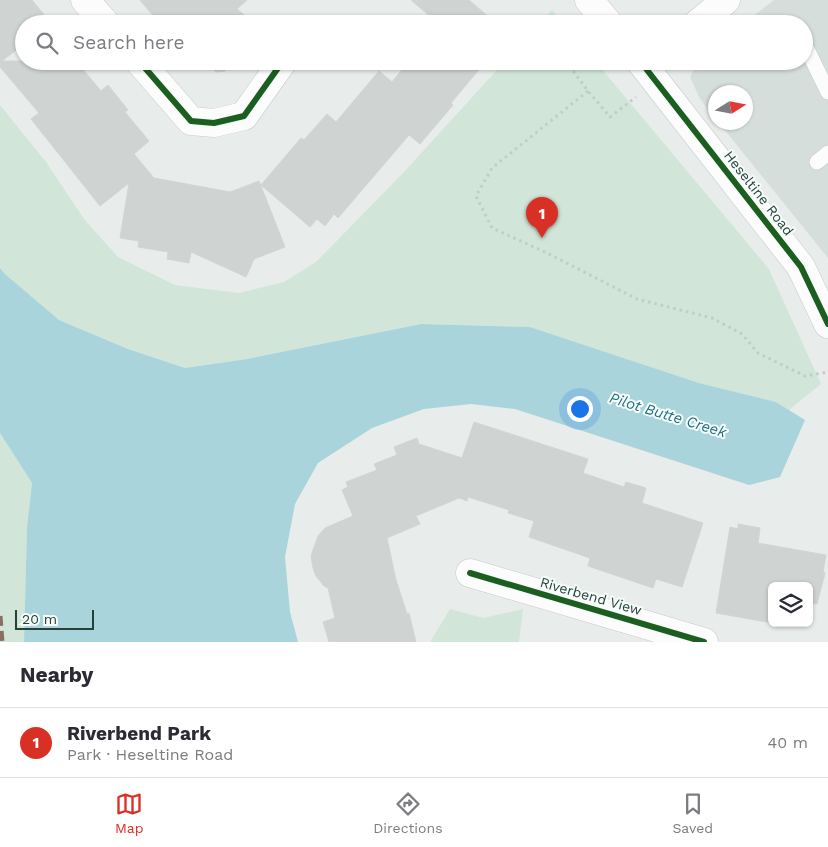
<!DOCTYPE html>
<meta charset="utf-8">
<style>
:root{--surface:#fff;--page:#f2f2f3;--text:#2b2b33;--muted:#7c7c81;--line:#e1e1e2;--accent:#d93025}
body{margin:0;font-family:"Work Sans",sans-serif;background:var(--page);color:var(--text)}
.controls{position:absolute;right:15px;bottom:15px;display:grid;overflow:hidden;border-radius:8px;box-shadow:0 1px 4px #0004}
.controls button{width:45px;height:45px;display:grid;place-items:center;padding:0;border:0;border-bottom:1px solid var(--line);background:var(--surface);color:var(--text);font:25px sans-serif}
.compass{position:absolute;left:708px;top:85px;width:45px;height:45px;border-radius:50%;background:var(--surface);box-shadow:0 1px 4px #0004;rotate:79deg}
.scale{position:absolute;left:15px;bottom:12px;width:79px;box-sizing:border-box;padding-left:5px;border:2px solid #24423a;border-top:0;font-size:14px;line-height:18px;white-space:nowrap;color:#24423a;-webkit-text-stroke:4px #f7fbf9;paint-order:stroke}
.you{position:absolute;left:579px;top:408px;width:18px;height:18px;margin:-12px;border:4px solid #fff;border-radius:50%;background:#1a73e8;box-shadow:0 0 0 8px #1a73e833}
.badge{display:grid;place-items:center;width:32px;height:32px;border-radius:50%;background:var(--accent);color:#fff;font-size:16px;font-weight:700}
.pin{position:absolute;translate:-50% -41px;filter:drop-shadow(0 1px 2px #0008)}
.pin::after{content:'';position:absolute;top:26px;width:18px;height:15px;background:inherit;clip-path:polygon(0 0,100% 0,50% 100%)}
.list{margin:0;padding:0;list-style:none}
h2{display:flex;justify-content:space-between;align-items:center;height:65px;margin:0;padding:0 20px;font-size:21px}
h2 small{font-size:16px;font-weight:400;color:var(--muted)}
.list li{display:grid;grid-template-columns:32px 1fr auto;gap:15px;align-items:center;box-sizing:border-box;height:70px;padding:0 20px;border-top:1px solid var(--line)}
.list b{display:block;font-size:19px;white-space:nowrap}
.list p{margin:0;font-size:16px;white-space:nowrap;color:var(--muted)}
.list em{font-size:16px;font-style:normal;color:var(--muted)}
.icon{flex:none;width:28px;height:28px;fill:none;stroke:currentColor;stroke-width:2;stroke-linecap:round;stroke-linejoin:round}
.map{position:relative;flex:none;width:828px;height:642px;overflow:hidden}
.search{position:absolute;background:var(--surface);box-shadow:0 1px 4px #0004;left:15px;right:15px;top:15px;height:55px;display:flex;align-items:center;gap:12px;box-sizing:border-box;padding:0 18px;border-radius:28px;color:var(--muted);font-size:19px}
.sheet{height:135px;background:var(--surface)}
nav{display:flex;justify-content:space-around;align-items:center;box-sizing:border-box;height:70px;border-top:1px solid var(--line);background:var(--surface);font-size:14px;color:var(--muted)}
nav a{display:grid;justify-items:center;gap:2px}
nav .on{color:var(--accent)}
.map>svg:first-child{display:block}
.built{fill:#d6dedb}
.green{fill:#d1e6d8}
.water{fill:#a9d4db}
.building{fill:#cfd4d2;stroke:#d1d6d4}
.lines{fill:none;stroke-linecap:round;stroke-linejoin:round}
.lane-casing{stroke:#c5cac8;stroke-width:16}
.street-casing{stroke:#c5cac8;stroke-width:29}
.path{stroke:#c3ccca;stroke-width:3;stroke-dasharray:2.5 4;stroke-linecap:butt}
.lane{stroke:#fcfcfc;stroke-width:15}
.street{stroke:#fcfcfc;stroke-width:28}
.quiet{stroke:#8d6e63;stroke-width:5;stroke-dasharray:10 5;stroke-linecap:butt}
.cycleway-casing{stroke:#f7fbf9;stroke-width:9}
.cycleway{stroke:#1b5e20;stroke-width:6}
.labels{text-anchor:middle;stroke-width:4;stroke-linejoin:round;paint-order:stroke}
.street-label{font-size:14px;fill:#24423a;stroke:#f7fbf9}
.water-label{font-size:15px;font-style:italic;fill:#1c6f80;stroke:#f7fbf9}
</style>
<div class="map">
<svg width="828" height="642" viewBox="0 0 828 642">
<rect width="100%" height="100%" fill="#e8edeb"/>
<path class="built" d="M774 0H828V258L719 123 746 122V92H716L715 118 700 99 690 77 699 61H804V24H743Z"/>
<g class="green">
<path d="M552 10 563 24H539Z"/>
<path d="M505 61H595L769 269 821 384 789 410 776 402 699 383 530 327 421 324 247 359 185 368 128 349 59 320 5 274 0 268V105L46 162 84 219 118 257 175 285 239 293 284 282 316 262 404 172Z"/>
<path d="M0 433 32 483 27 527 24 642H0Z"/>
<path d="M450 609 483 618 523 609 519 642H430Z"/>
</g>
<path class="water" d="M0 268 5 274 59 320 128 349 185 368 247 359 421 324 530 327 699 383 776 402 805 420 780 477 749 485 515 409 471 404 424 409 372 428 318 463 295 504 285 557 290 612 298 642H24L27 527 32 483 0 433Z"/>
<g class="building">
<path d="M0 0H32L50 22 48 24H24V44L2 61H76L101 91 108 85 128 110 125 112 149 141 134 154 154 178 230 192 259 181 285 247 254 259 246 277 191 252 189 263 167 259 168 252 138 247 139 241 120 238 129 183 100 206 31 119 39 113 0 67Z"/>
<path d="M140 0H247L237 9 249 19 246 24H160Z"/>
<path d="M411 0H469L497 24H439Z"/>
<path d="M193 61H233L225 71 216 72 205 62 200 67Z"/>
<path d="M409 61H486L451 103 453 105 420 144 409 135 338 218 334 214 325 226 317 219 310 227 261 185 301 138 304 140 327 114 336 122 379 71 392 82Z"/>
<path d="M474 422 588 459 583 473 624 487 626 482 646 488 642 503 703 523 682 587 656 579 653 588 588 566 590 558 529 537 534 521 508 513 509 510 468 497 467 501 459 498 416 516 420 524 387 538 396 580 407 614 409 613 416 642H329L323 622 335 618 328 588 324 586 316 576 313 568 311 556 318 536 325 528 353 516 342 490 348 487 346 482 377 470 374 464 397 455 394 447 417 438 419 444 462 458Z"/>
<path d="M738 524 760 528 758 543 826 555 823 572 825 573 817 604 809 603V586H772V623L716 613 730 527 738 529Z"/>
</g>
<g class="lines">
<g class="lane-casing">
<g id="lane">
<path d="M804 43 828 92"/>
<path d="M817 162 828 153"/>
</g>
</g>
<g class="street-casing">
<g id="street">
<path d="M85 0 106 24"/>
<path d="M589 0 609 24"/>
<path d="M697 24 726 0"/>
<path d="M139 61 191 121 214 123 244 116 283 61"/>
<path d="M640 61 801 267 828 324"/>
<path d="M470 573 704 642"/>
</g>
</g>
<g class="path">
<path d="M571 61 568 64 588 91 610 117 636 97"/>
<path d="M588 91 492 168 476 196 492 228 547 253 637 299 712 318 742 334 758 353 805 376 828 372"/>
</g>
<use href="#lane" class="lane"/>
<use href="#street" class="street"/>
<path class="quiet" d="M0 616 2 642"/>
<g class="cycleway-casing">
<g id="cycleway">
<path d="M139 61 191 121 214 123 244 116 283 61"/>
<path d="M640 61 801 267 828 324"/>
<path d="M470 573 704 642"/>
</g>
</g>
<use href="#cycleway" class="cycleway"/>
</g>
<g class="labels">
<g class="street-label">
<text transform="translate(759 193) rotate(52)" y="5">Heseltine Road</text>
<text transform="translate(591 596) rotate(16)" y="5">Riverbend View</text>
</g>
<g class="water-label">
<text transform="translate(668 415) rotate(17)" y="5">Pilot Butte Creek</text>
</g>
</g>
</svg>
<div class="controls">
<button><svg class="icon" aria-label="layers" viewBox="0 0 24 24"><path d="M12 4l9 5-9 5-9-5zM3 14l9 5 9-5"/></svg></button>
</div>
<svg class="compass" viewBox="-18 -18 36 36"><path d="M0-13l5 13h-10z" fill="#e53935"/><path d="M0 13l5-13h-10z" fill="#7c7c81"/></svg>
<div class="scale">20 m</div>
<div class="you"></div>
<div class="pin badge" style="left:542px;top:238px">1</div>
<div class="search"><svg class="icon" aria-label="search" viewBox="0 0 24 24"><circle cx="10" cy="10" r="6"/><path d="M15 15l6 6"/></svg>Search here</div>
</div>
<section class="sheet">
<h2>Nearby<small></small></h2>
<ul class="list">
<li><span class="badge">1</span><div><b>Riverbend Park</b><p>Park · Heseltine Road</p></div><em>40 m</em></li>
</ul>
</section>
<nav>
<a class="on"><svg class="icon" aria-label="map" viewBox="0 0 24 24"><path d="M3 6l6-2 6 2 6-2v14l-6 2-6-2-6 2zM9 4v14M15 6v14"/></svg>Map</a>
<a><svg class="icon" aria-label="directions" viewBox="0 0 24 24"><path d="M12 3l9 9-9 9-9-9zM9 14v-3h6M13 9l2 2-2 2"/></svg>Directions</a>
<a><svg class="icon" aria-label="saved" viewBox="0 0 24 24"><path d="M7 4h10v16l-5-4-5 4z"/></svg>Saved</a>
</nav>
